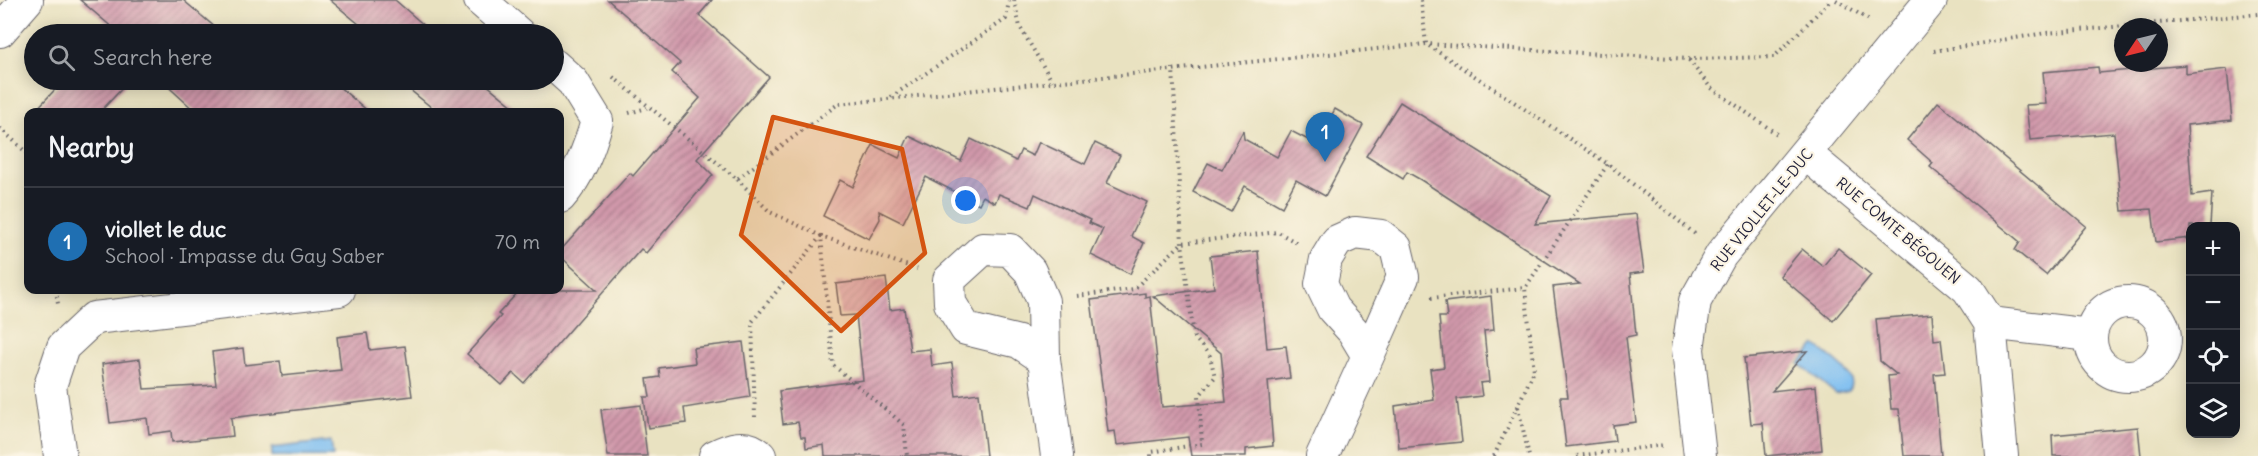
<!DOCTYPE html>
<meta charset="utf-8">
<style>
:root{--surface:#171b24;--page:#242831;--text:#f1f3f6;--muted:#9ea1a6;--line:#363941;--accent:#1f6fb2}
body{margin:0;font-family:Delius,sans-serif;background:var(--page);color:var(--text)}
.controls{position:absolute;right:18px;bottom:18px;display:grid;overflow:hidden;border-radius:12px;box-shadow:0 3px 15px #0003}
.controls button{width:54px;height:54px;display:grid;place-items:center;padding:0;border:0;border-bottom:2px solid var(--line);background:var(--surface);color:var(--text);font:30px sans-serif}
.compass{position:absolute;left:2114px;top:18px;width:54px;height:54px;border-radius:50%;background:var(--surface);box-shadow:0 3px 15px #0003;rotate:235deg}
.you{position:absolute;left:966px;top:201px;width:21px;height:21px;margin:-15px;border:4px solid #fff;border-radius:50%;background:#1a73e8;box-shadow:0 0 0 9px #1a73e833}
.badge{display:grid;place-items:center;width:39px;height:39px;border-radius:50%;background:var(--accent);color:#fff;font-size:20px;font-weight:700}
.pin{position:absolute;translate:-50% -50px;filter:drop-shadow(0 2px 3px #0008)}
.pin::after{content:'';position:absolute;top:32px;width:21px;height:18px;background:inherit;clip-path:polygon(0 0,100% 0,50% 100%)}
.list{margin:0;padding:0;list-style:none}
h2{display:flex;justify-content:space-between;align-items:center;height:78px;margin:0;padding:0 24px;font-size:26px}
h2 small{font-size:20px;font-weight:400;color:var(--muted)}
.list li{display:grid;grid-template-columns:39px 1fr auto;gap:18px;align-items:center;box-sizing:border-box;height:108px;padding:0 24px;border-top:2px solid var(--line)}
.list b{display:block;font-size:22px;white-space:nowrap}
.list p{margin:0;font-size:20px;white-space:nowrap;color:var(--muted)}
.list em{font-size:20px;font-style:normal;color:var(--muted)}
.icon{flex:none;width:33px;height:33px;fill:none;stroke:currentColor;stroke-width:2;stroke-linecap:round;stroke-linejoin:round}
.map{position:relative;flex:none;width:2258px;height:456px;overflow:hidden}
.search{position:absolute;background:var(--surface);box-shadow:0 3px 15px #0003;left:24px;top:24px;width:540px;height:66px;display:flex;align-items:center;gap:15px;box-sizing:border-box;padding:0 21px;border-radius:33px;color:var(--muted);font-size:22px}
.panel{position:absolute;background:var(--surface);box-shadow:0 3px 15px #0003;left:24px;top:108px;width:540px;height:186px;border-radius:12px}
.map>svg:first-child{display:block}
.water{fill:#7cbdf1;stroke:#4f7096;stroke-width:1.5}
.building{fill:url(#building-hatch)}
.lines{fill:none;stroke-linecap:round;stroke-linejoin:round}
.street-casing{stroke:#68656a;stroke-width:34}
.path{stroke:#68656a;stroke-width:4;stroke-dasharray:1.5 4.5;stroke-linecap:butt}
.street{stroke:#fff;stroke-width:32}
.marked{fill:#d45411;fill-opacity:0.2;stroke:#d45411;stroke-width:4.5;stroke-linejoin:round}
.labels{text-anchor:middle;stroke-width:4.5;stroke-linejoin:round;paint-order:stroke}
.street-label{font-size:15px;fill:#22223b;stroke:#fcf5e5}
</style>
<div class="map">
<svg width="2258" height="456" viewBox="0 0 2258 456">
<defs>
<pattern id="building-hatch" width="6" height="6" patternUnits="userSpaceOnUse" patternTransform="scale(1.5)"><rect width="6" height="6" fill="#d199ab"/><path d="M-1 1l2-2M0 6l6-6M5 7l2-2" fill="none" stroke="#a97c8c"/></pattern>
</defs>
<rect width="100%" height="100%" fill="#fcf5e5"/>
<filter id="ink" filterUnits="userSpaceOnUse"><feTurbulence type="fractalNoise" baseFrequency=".0167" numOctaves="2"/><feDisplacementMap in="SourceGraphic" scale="12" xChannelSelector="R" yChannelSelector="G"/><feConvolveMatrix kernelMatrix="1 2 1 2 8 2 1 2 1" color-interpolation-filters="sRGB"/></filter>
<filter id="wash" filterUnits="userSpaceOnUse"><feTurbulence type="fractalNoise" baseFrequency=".008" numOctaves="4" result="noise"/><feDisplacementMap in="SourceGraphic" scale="24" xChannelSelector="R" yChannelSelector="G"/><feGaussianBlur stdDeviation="1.35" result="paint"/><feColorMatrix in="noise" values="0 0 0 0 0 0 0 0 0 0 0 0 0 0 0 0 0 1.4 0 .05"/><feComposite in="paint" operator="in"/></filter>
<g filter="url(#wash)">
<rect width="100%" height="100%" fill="#e9e2c1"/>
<g class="water">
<path d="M1815 345C1826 354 1862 376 1849 391L1836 394 1799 364Z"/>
<path d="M331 441 333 456H272V448Z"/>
</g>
<g id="blocks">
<g class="building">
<path d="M80 0H183L223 34H120Z"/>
<path d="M330 0H395L434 34H371Z"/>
<path d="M608 0H712L699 15 769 77 697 159 713 175 656 241 646 253 641 249 524 383 513 373 502 385 467 354 501 316 498 314 520 290H597L560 256V251L630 173 633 176 700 98 672 72 680 63Z"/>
<path d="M2186 65V74L2227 69 2232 120 2187 125 2192 196 2212 193 2210 226H2190V238L2156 242 2152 209 2122 211 2114 133 2030 140 2026 105 2046 104 2043 72 2098 67 2099 73Z"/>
<path d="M64 80H130L100 112H34Z"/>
<path d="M161 80H331L369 112H196Z"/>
<path d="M398 80H481L520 112H437Z"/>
<path d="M1400 102 1551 196 1535 224 1636 214 1644 272 1630 274 1636 335 1626 337 1636 422 1613 425 1615 441 1566 447 1560 397H1568L1553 287 1580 284 1421 180 1407 172 1403 179 1366 156Z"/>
<path d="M1938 102 2086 226 2046 275 2015 250 2020 242 1930 167 1933 163 1907 140Z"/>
<path d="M1335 109 1363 125 1325 196 1296 180 1282 207 1245 186 1231 212 1193 192 1208 163 1222 170 1243 131 1244 139 1277 157 1291 131 1316 144Z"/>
<path d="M909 136 961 161 971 139 1016 161 1021 150 1033 156 1039 142 1085 164 1095 143 1120 155 1107 183 1147 202 1131 236 1144 243 1130 274 1091 255 1103 229 1089 223 1090 220 1035 194 1030 207 999 194 995 203 983 196 979 204 926 177 903 223 879 211 880 219 869 239 823 216 840 180 853 187 873 145 899 158Z"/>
<path d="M1838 248 1871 275 1833 321 1780 276 1802 249 1823 266Z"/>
<path d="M1258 251 1267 348 1286 346 1290 378 1268 381 1273 446 1246 449V456H1191L1188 437 1117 445 1115 431 1108 432 1091 300 1145 293V297L1150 296 1162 407 1226 402 1221 353 1153 296 1214 288 1210 256Z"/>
<path d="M886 278 890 310 904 308 910 351 930 349 932 366 952 363 956 396 979 393 986 456H825L824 445 806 448 805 437H801L798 422 783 424 779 391 863 380 856 315 840 316 836 284Z"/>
<path d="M1491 296 1494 330 1484 331 1489 382 1480 383 1482 396 1457 399 1462 442 1399 448 1395 406 1434 400 1430 369 1444 367 1439 317H1447L1445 302Z"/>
<path d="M1932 314 1934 340 1941 339 1945 373 1934 374 1941 456H1904L1899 409H1891L1888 376 1897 375 1880 361 1876 319Z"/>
<path d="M367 333 370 350 405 346 412 396 231 418 233 436 172 442 171 431 149 434 147 418 110 423 102 364 140 359 144 389 216 385 212 352 243 348 245 365 280 361 282 376 341 370 337 337Z"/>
<path d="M743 342 750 397 684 408 686 423 648 428 644 397H650L647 379 660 377 659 368 695 363 693 348Z"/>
<path d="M1807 351 1772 391 1816 386 1822 450 1766 456 1763 423 1751 424 1744 358Z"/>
<path d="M641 405 647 456H608L601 410Z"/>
<path d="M2138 427 2141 456H2053L2052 435Z"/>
</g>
</g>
</g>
<g filter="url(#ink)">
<use href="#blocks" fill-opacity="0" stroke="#68656a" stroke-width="1.5"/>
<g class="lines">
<g class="street-casing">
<g id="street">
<path d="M480 0 519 34"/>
<path d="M0 31 27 0"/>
<path d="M554 65 573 82 597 121C589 149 579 176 560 197"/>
<path d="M1806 154 1968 289 1990 323 2002 456"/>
<circle cx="2128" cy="339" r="37"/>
<path d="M1990 323 2090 335"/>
<path d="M1044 359 1019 342 966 329 950 303 949 280 983 249 1010 250 1030 271 1043 301 1044 359 1057 456"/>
<path d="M60 456 50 386 63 347 94 318 339 290"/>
<path d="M715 456C729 449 747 442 760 456"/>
<path d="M1322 456 1368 356 1403 277 1396 248 1381 236 1355 233 1337 241 1326 259 1321 284 1333 309 1353 331 1368 356"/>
<path d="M1700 456 1688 349 1695 301 1721 255 1931 0"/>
</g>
</g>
<g class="path">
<path d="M1014 0 1020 27 1052 81"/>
<path d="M1421 0 1426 44 1608 164 1695 234"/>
<path d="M1836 0 1871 21"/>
<path d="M1934 51 2046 33 2258 14"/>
<path d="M1689 60 1710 87 1777 134"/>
<path d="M613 77 737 179 838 104 1426 44 1689 59 1774 57 1831 0"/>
<path d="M891 97 1006 19 1009 0"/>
<path d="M629 113 647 108"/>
<path d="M0 128 28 154"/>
<path d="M737 179 770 212 821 236 917 269"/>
<path d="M56 290 58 304"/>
<path d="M1077 296 1134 289 1182 243 1278 232 1297 243"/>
<path d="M1431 298 1525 288"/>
<path d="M1518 407 1529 456"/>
<path d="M755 417 752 322 821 236 833 365 904 425 907 456"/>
<path d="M1151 456V452L1202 444 1199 396 1215 377 1210 356 1194 337 1182 243 1173 68"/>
<path d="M1494 456 1534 371 1525 288 1608 164"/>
<path d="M1577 456 1665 445"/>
</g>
<use href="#street" class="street"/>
</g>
</g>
<path class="marked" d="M773 117 902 149 925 253 841 331 741 235Z"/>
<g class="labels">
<g class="street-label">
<text transform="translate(1762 210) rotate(-51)" y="5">RUE VIOLLET-LE-DUC</text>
<text transform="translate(1898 231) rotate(40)" y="5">RUE COMTE BÉGOUEN</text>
</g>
</g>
</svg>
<div class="controls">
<button>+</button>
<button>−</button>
<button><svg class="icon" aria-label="locate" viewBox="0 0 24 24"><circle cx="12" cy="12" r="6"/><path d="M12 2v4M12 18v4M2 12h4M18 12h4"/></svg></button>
<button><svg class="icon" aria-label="layers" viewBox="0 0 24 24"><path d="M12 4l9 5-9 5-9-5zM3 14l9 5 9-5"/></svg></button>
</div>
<svg class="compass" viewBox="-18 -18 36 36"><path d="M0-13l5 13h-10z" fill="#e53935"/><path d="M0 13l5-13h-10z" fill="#9ea1a6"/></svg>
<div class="you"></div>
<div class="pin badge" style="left:1325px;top:162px">1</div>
<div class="search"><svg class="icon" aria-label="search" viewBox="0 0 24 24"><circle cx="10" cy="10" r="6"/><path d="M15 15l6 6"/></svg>Search here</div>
<section class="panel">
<h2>Nearby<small></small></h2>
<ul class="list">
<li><span class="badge">1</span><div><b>viollet le duc</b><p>School · Impasse du Gay Saber</p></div><em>70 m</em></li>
</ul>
</section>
</div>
